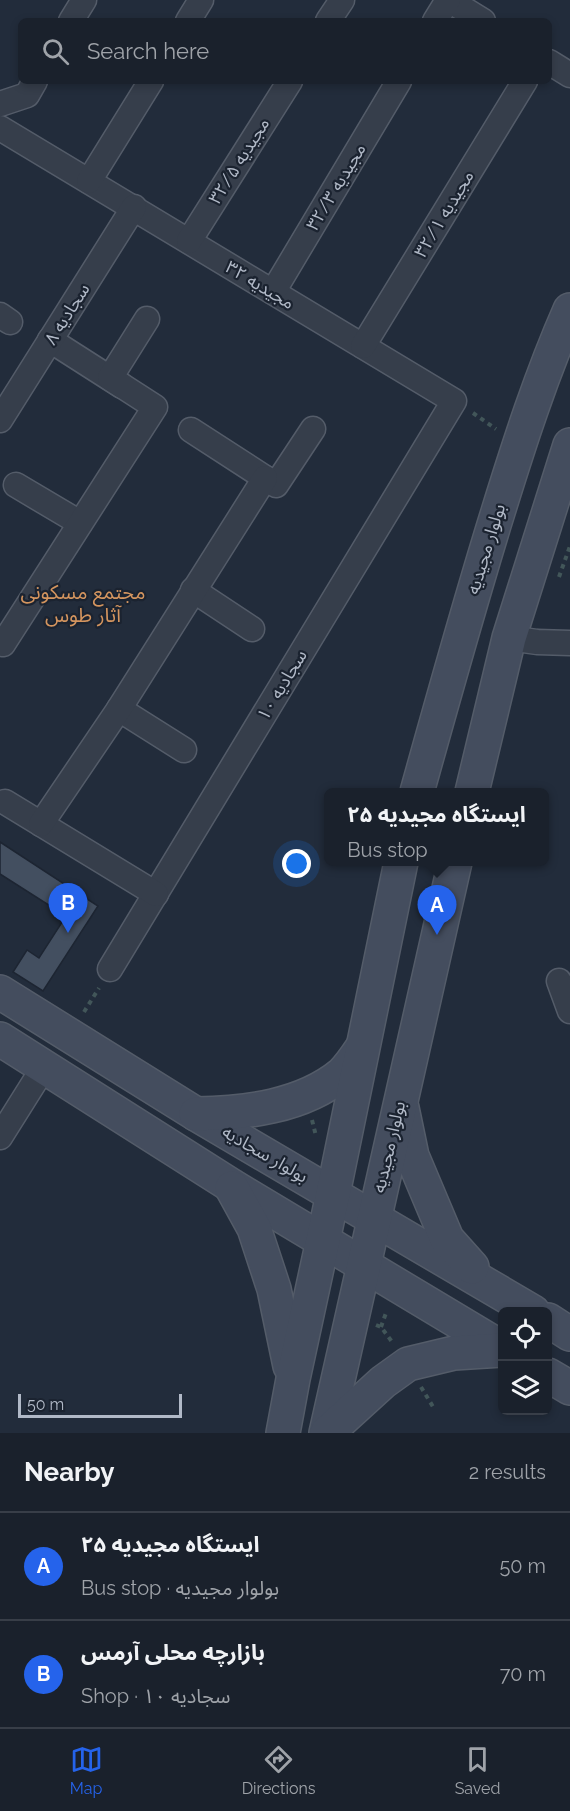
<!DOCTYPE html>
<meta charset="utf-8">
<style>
:root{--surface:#1a212c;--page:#232934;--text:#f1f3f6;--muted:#9fa3a9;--line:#383e48;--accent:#2563eb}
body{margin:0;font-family:Raleway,"Noto Sans Arabic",sans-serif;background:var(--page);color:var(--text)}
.controls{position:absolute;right:18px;bottom:18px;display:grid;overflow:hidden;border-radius:9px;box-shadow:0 3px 9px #0003}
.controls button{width:54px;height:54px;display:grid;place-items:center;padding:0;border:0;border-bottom:2px solid var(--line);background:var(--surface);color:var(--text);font:30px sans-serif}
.scale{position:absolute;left:18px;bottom:15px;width:164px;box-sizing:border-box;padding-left:6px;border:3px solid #b1b9c7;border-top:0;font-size:16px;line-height:21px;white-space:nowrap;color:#b1b9c7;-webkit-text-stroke:4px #1b2330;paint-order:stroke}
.you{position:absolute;left:297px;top:864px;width:21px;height:21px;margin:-15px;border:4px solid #fff;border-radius:50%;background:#1a73e8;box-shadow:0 0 0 9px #1a73e833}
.badge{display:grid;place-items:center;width:39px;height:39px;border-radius:50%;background:var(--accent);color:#fff;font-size:20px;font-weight:700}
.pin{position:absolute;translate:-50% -50px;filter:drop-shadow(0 2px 3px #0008)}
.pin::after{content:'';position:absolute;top:32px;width:21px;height:18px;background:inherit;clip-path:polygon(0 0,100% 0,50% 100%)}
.popup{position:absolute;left:324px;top:788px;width:225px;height:78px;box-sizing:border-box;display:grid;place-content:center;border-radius:9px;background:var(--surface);filter:drop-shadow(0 2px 4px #0005);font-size:20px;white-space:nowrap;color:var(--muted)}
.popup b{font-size:22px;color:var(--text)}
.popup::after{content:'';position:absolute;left:50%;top:100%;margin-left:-12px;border:12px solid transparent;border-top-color:var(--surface)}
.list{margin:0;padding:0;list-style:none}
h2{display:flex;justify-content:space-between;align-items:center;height:78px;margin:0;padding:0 24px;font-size:26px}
h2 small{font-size:20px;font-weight:400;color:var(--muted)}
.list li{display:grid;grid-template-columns:39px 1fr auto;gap:18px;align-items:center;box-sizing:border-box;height:108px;padding:0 24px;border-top:2px solid var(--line)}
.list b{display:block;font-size:22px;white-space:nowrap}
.list p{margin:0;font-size:20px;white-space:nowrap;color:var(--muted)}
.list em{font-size:20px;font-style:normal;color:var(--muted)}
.icon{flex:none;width:33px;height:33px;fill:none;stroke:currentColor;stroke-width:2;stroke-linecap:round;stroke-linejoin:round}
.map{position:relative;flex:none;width:570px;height:1433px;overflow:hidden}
.search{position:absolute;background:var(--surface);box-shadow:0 3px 9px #0003;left:18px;right:18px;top:18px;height:66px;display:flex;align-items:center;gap:15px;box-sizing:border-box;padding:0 21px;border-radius:9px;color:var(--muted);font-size:22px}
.sheet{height:294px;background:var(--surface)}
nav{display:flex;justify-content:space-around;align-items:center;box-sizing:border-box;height:84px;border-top:2px solid var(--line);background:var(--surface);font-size:16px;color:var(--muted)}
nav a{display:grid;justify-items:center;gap:3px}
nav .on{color:var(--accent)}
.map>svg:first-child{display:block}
.building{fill:#434f60;stroke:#1d2532;stroke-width:1.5}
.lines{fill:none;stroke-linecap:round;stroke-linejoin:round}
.minor-casing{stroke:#545c69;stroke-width:27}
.secondary-casing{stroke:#545c69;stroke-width:36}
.path{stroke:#425659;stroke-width:4;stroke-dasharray:4.5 4.5;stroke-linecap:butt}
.minor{stroke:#363e4b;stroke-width:24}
.secondary{stroke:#444d5e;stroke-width:33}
.labels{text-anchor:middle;stroke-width:4.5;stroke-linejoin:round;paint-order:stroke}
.street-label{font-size:18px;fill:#b1b9c7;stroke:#1b2330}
.neighbourhood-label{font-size:20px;fill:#d4955f;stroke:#1b2330}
</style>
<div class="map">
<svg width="570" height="1433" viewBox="0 0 570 1433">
<rect width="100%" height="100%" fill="#222c3b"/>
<path class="building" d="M0 842 98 906 43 991 13 972 27 950 39 958 66 916 0 874Z"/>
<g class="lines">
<g class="minor-casing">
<g id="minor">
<path d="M449 0 483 21"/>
<path d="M71 21 84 0"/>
<path d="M188 21 201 0"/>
<path d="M328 21 342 0"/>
<path d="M435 21 448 0"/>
<path d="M549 62 570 75"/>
<path d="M0 104 27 95 35 81"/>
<path d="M0 128 454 401 110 969"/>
<path d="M89 181 151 81"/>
<path d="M189 241 290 81"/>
<path d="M273 292 399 81"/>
<path d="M0 315 10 322"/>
<path d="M50 340 122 386"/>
<path d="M363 346 525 81"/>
<path d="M0 420 134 207"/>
<path d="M191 430 276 485 313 429"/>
<path d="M16 485 80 523"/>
<path d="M193 590 252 629"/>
<path d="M509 638 537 642 570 643"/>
<path d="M0 642 3 644 155 407 110 378 147 319"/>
<path d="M119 709 184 750"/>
<path d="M5 802 156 894"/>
<path d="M41 824 119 709 265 478"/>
<path d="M559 981 570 1011"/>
<path d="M0 1137 44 1067"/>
</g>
</g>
<g class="secondary-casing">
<g id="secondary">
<path d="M417 792C443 699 469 605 498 512 519 444 541 376 570 310"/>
<path d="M472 792 509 638 570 445"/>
<path d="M0 992 196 1114 533 1312"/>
<path d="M0 1039 232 1186 502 1348"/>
<path d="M402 1108 412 1156 447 1239 472 1267"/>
<path d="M196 1114C245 1113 302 1107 342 1074 349 1067 356 1057 362 1048"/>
<path d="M232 1188 254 1228 274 1289 290 1366"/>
<path d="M548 1320 570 1334"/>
<path d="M548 1375 570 1388"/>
<path d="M283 1433 293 1379 333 1194 401 862"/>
<path d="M326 1433 455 862"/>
<path d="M327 1433 383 1382 408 1364 454 1353 502 1350"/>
</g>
</g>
<g class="path">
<path d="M473 413 496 429"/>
<path d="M559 577 570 546"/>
<path d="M84 1012 99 988"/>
<path d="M312 1120 316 1136"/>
<path d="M376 1325 381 1327 393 1343"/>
<path d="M381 1327 387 1310"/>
<path d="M421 1387 435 1410"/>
</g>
<use href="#minor" class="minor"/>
<use href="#secondary" class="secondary"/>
</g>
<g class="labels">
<g class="street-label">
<text transform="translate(239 161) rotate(-58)" y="6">مجیدیه ۳۲/۵</text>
<text transform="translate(336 187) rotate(-59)" y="6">مجیدیه ۳۲/۳</text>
<text transform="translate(444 214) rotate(-59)" y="6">مجیدیه ۳۲/۱</text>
<text transform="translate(260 285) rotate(31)" y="6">مجیدیه ۳۲</text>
<text transform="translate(67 314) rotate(-58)" y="6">سجادیه ۸</text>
<text transform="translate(486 549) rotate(-73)" y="6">بولوار مجیدیه</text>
<text transform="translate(282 685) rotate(-59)" y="6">سجادیه ۱۰</text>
<text transform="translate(389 1147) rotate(-77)" y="6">بولوار مجیدیه</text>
<text transform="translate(265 1154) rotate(30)" y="6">بولوار سجادیه</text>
</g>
<g class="neighbourhood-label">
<text x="83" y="599">مجتمع مسکونی<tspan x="83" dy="23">آثار طوس</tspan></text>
</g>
</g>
</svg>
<div class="controls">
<button><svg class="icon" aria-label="locate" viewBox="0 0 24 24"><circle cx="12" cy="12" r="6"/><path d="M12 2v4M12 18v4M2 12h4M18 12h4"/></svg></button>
<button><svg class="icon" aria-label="layers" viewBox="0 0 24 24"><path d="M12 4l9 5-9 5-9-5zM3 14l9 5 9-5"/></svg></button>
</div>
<div class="scale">50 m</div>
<div class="you"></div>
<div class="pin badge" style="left:437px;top:935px">A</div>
<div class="popup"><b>ایستگاه مجیدیه ۲۵</b>Bus stop</div>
<div class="pin badge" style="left:68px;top:933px">B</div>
<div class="search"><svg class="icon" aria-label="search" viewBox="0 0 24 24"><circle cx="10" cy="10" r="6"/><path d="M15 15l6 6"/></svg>Search here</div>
</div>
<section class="sheet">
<h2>Nearby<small>2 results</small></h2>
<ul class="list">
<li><span class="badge">A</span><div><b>ایستگاه مجیدیه ۲۵</b><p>Bus stop · بولوار مجیدیه</p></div><em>50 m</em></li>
<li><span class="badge">B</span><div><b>بازارچه محلی آرمس</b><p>Shop · سجادیه ۱۰</p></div><em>70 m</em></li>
</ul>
</section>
<nav>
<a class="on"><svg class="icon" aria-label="map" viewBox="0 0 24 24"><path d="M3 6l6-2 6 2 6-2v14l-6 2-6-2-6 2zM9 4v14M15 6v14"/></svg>Map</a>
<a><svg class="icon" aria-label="directions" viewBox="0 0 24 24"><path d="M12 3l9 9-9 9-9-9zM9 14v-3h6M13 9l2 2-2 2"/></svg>Directions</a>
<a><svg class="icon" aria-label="saved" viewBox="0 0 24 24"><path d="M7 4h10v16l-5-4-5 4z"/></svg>Saved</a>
</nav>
